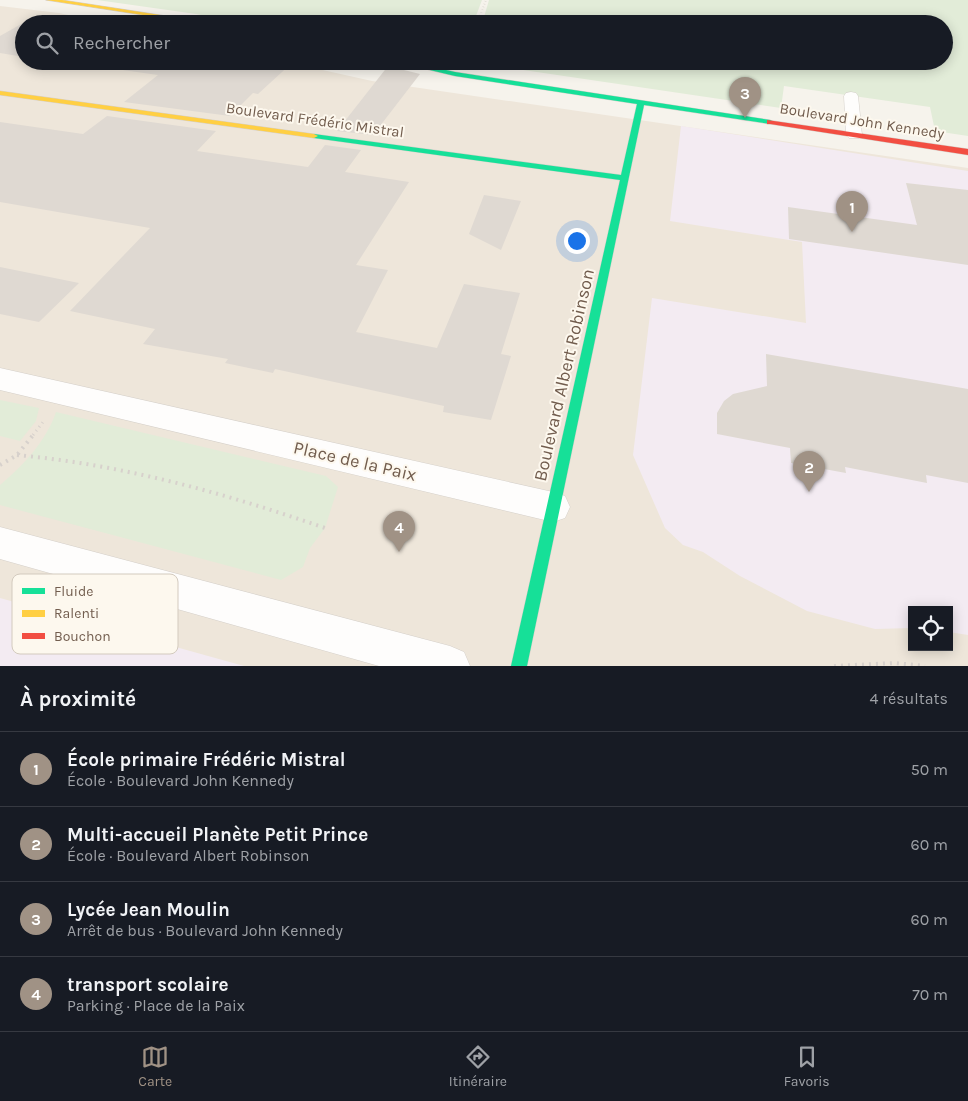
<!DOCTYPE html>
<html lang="fr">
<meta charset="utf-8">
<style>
:root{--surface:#171b24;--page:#242831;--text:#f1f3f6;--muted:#9ea1a6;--line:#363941;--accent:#a09285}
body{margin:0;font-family:Karla,sans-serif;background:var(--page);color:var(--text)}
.controls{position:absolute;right:15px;bottom:15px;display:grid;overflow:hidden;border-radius:0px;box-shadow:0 2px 12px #0003}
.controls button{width:45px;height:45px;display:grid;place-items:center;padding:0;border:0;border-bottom:1px solid var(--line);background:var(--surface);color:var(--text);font:25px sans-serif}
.you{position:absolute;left:576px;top:240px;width:18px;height:18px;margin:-12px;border:4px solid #fff;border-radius:50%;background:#1a73e8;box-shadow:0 0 0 8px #1a73e833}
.badge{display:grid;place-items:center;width:32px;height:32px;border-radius:50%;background:var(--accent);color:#fff;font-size:16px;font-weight:700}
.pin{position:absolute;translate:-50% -41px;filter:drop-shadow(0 1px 2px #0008)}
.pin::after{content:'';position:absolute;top:26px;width:18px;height:15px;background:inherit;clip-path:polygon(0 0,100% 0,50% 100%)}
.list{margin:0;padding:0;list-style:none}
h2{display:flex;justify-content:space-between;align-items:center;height:65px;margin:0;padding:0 20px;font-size:21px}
h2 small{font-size:16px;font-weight:400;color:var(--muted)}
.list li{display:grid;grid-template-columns:32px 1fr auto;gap:15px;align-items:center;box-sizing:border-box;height:75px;padding:0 20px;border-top:1px solid var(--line)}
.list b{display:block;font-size:19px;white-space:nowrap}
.list p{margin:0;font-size:16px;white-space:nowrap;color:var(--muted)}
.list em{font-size:16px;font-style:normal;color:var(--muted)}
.icon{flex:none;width:28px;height:28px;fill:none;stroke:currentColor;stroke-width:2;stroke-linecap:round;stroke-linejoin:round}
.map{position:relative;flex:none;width:968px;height:666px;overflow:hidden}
.search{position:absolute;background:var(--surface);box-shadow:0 2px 12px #0003;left:15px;right:15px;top:15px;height:55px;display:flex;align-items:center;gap:12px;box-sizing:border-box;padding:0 18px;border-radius:28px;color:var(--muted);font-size:19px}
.sheet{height:365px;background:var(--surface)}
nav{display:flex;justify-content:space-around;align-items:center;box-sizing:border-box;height:70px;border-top:1px solid var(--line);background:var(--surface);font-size:14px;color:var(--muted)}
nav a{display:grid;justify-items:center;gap:2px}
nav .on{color:var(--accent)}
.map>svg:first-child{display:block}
.residential{fill:#eee6da;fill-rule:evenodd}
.education{fill:#f3ebf2}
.green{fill:#e2ecd8}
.building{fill:#dfd9d2}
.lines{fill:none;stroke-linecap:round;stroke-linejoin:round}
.lane-casing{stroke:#d5d0ca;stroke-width:1}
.street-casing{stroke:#d5d0ca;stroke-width:1}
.fast-casing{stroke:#d6d0ca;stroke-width:1}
.slow-casing{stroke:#d6d0ca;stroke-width:1}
.jam-casing{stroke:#d6d0ca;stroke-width:1}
.path-far2{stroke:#d7d1cc;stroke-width:2;stroke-dasharray:0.5 2.5;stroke-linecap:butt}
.path-far1{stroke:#d7d1cc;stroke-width:3;stroke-dasharray:1 4;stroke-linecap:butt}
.path{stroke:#d7d1cc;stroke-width:4;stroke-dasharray:2 5;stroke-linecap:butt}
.lane{fill:#fefdfc;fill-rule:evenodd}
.street{fill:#fefdfc;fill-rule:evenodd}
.fast{fill:#16e098;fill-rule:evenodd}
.slow{fill:#ffcf43;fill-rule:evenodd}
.jam{fill:#f24e42;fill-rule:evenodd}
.labels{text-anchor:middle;stroke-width:4;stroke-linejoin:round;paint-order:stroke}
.far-street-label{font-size:15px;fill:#725d4e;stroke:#fdf8ee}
.street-label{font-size:18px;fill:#725d4e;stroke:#fdf8ee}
.key{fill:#fdf8ee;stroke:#d3cabe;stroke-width:1}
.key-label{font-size:14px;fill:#725d4e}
</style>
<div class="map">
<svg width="968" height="666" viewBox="0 0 968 666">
<rect width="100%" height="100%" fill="#f6f3ec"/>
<path class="residential" d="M0 6 59 13 109 24H24V61H282L372 81 968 168V666H0ZM912 610H949V647H912Z"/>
<g class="education">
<path d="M681 126 968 171V635L949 632V610H912V628L875 629 807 611 740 576 703 552 683 545 665 528 633 455 652 298 806 323 802 242 670 221Z"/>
<path d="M0 598 244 666H0Z"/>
</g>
<g class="green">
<path d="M97 0H482L473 24H245L196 14Z"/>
<path d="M489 0H968V136L935 131 930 107 784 86 781 108 469 62 944 61V24H482Z"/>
<path d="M0 400 39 408 36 421 20 441 0 436Z"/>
<path d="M56 412 326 476 338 487 325 528 310 548 303 567 281 580 0 505V485C24 465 46 441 56 412Z"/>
</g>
<g class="building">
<path d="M29 22 44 24H24V57L0 53V36L23 23Z"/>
<path d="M59 61H294L258 94 253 93 230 116 124 102 158 75Z"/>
<path d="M388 66 420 74 373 135 337 131Z"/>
<path d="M107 116 216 131 197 151 308 167 325 145 361 150 345 172 409 182 356 265 388 270 356 332 437 348 464 284 520 293 501 354 511 356 491 420 443 412 444 406 275 369 273 373 225 363 228 359 143 344 155 329 70 311 150 228 0 202V122L83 134Z"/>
<path d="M906 183 968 190V265L789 239 788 207 917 225Z"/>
<path d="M484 195 521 201 501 250 469 234Z"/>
<path d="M0 267 79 283 39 322 0 314Z"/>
<path d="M766 354 968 389V483L926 475 927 483 845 467 846 473 791 463 790 448 717 434V413L724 401 733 394 767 386Z"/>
</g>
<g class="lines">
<g class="lane-casing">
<path id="lane" d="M851 92 856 93 858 96 862 135 859 138H849L846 135 844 96 846 93Z"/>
</g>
<g class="street-casing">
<g id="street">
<path d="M0 368 553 492 565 496 570 507 565 518 553 522 0 390Z"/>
<path d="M0 527 450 646 464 652 470 666H379L0 559Z"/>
</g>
</g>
<g class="fast-casing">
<path id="fast" d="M392 61H406L455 72 770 120 774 122 770 124 644 105 527 666H511L620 180 314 138 310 136 314 134 621 175 637 104 455 76Z"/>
</g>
<g class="slow-casing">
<g id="slow">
<path d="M46 0H62L219 24H201Z"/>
<path d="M0 91 314 134 318 136 314 138 0 95Z"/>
</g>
</g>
<g class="jam-casing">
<path id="jam" d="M767 120 968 149V155L770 124H767Z"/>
</g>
<path class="path-far2" d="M477 24 486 0"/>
<path class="path-far1" d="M33 435 43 422"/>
<g class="path">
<path d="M17 455C124 465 224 493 325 528"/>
<path d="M0 465 17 455 34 434"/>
<path d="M834 666 895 663 925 666"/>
</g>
<use href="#lane" class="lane"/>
<use href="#street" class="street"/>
<use href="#fast" class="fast"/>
<use href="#slow" class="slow"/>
<use href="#jam" class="jam"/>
</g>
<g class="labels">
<g class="far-street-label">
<text transform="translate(315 120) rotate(8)" y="5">Boulevard Frédéric Mistral</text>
<text transform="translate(862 121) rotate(9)" y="5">Boulevard John Kennedy</text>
</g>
<g class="street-label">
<text transform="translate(564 375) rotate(-77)" y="6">Boulevard Albert Robinson</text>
<text transform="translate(355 461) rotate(13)" y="6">Place de la Paix</text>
</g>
</g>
<rect x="12" y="574" width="166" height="80" rx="8" class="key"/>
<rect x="22" y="588" width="23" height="6" fill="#16e098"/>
<rect x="22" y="610" width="23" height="7" fill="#ffcf43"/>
<rect x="22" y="633" width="23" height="6" fill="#f24e42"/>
<g class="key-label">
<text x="54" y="596">Fluide</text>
<text x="54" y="618">Ralenti</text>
<text x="54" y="641">Bouchon</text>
</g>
</svg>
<div class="controls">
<button><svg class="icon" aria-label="locate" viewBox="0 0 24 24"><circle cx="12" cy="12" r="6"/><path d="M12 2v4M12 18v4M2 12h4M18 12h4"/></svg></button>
</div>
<div class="you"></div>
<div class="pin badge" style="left:852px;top:232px">1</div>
<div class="pin badge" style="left:809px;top:492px">2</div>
<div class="pin badge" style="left:745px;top:118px">3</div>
<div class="pin badge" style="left:399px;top:552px">4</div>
<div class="search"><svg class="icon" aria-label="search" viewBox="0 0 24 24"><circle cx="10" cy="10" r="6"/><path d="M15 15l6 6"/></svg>Rechercher</div>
</div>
<section class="sheet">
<h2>À proximité<small>4 résultats</small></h2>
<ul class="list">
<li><span class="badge">1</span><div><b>École primaire Frédéric Mistral</b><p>École · Boulevard John Kennedy</p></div><em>50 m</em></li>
<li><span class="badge">2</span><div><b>Multi-accueil Planète Petit Prince</b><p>École · Boulevard Albert Robinson</p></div><em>60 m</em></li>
<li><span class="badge">3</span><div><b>Lycée Jean Moulin</b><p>Arrêt de bus · Boulevard John Kennedy</p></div><em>60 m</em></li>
<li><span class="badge">4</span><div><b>transport scolaire</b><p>Parking · Place de la Paix</p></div><em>70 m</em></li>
</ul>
</section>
<nav>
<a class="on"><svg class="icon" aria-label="map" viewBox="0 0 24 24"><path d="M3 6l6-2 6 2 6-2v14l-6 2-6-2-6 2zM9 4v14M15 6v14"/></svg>Carte</a>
<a><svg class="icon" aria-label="directions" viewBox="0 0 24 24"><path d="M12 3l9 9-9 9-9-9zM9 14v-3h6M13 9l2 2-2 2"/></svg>Itinéraire</a>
<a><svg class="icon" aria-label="saved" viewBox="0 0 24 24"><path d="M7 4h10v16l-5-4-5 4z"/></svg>Favoris</a>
</nav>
